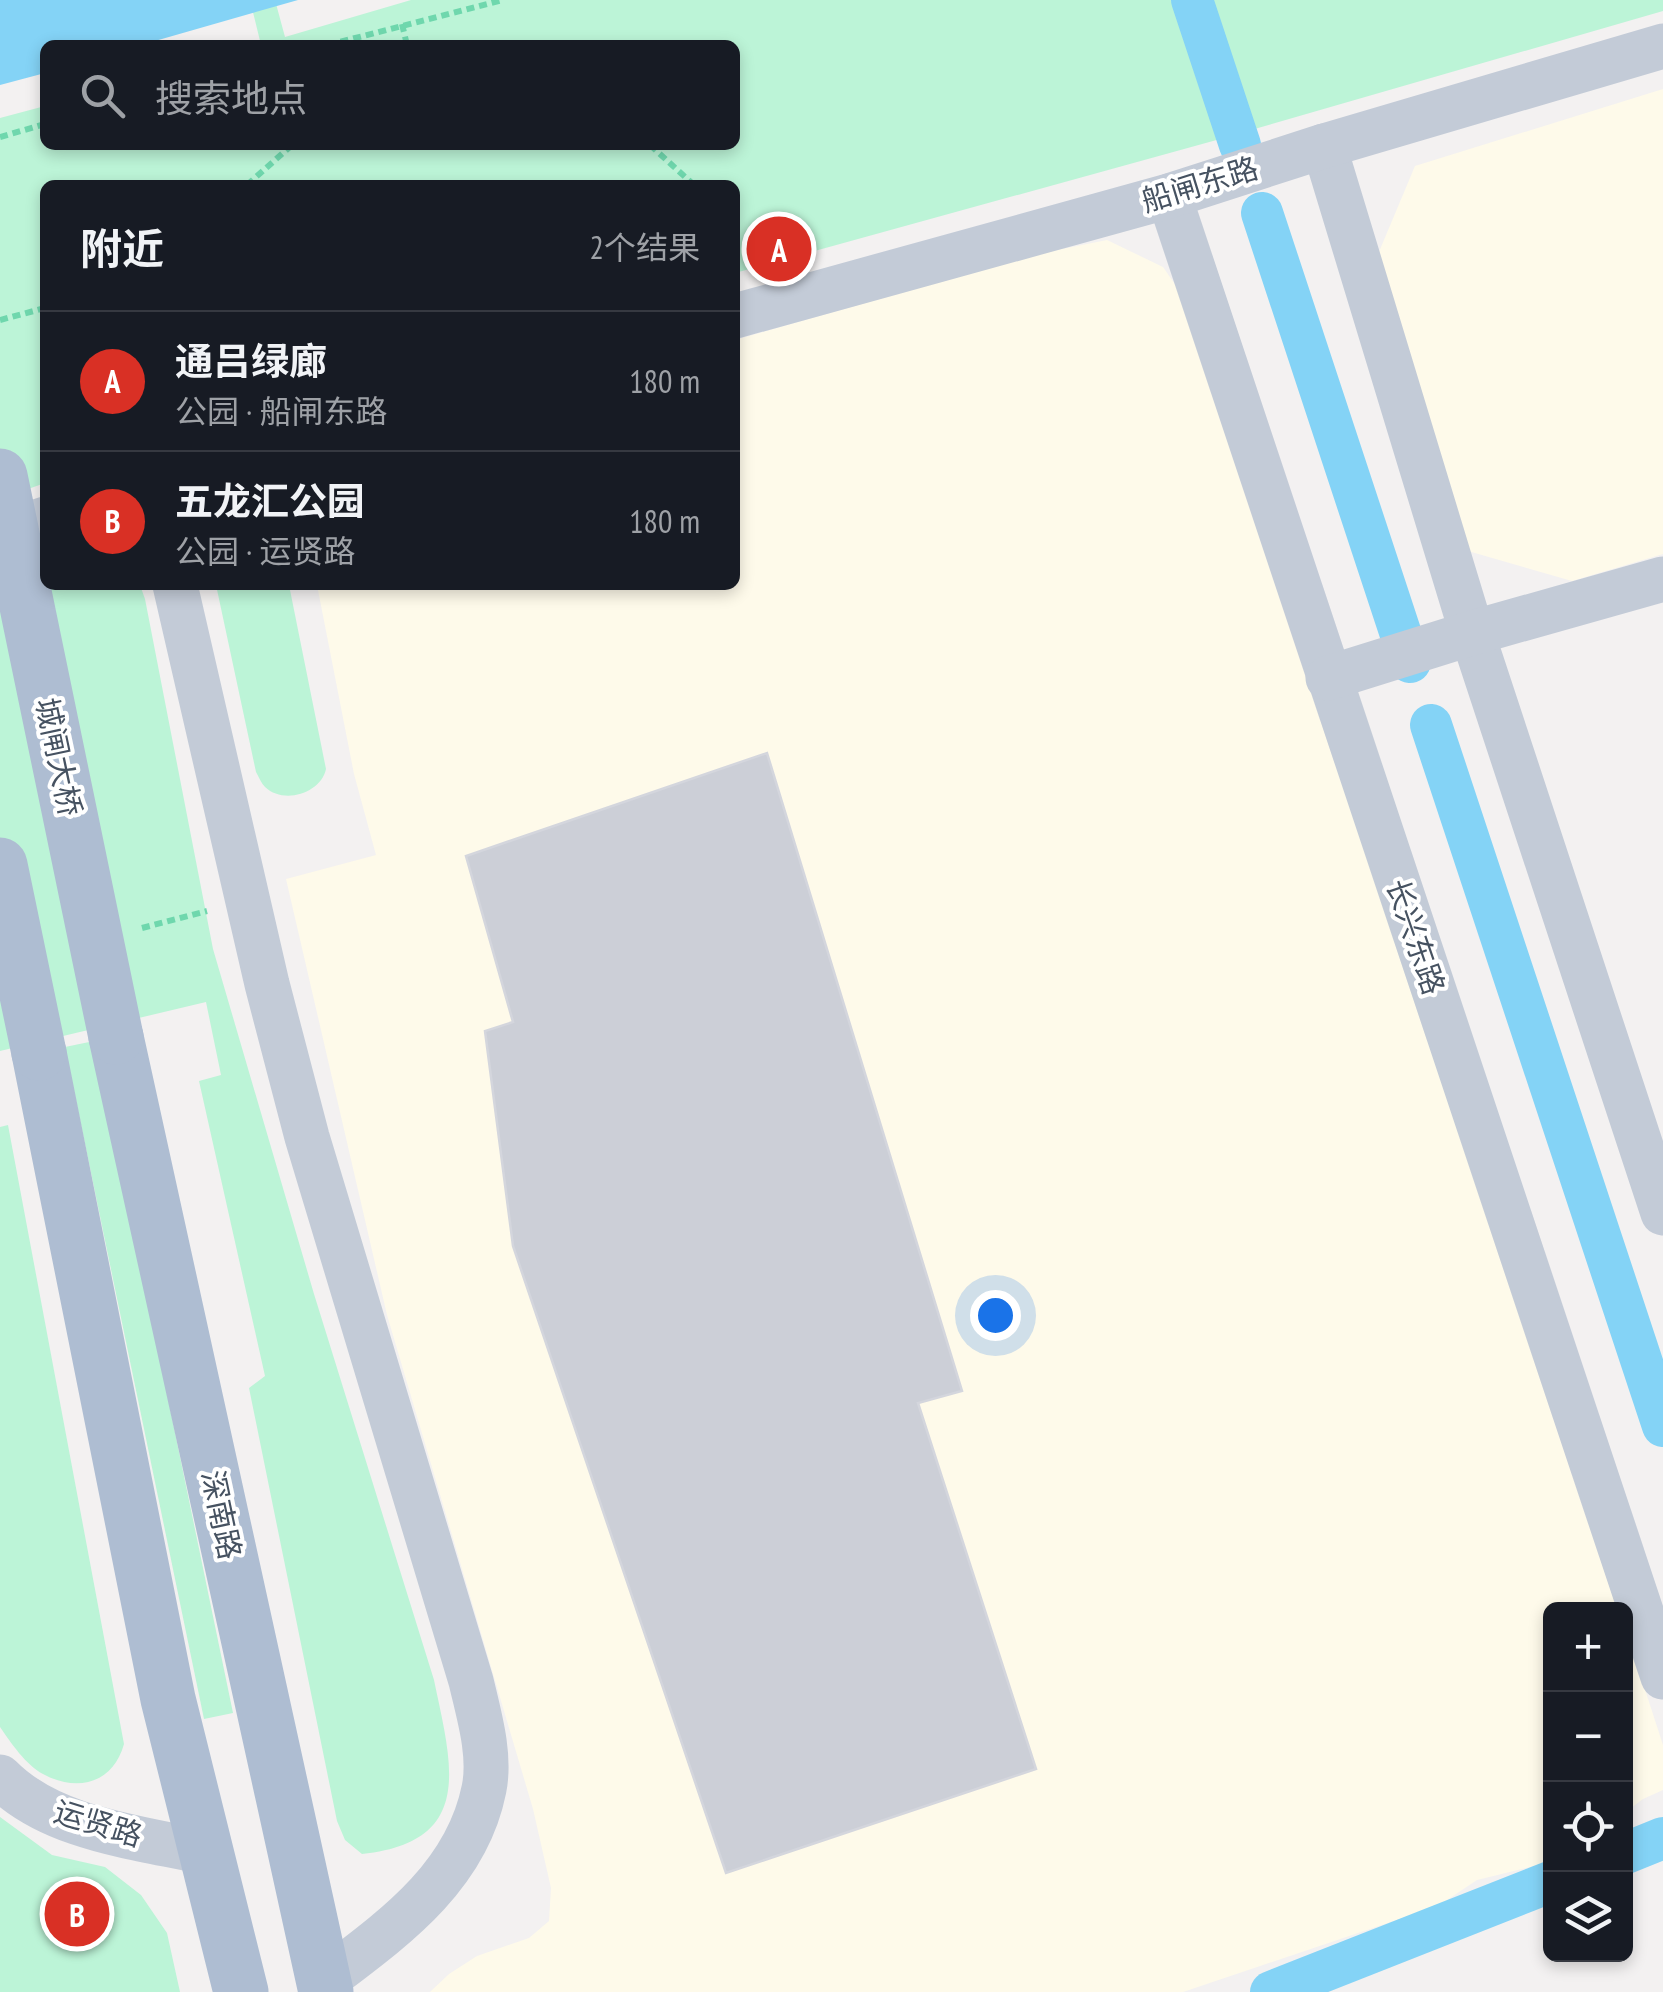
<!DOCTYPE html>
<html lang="zh">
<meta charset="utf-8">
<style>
:root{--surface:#171b24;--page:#242831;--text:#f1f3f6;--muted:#9ea1a6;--line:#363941;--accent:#d93025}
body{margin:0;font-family:"PT Sans Narrow","Noto Sans SC",sans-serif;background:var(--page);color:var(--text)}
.controls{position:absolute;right:30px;bottom:30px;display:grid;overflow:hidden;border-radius:15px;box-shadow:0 5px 15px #0003}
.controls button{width:90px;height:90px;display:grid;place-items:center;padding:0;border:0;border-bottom:2px solid var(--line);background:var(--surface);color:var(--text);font:50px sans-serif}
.you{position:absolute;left:995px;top:1315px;width:35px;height:35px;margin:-25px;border:8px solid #fff;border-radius:50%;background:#1a73e8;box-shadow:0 0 0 15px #1a73e833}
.badge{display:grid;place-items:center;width:65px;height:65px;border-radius:50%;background:var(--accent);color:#fff;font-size:32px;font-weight:700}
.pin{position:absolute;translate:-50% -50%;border:5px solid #fff;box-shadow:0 2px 10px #0006}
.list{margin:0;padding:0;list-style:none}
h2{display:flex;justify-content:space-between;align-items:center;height:130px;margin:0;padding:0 40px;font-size:42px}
h2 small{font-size:32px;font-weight:400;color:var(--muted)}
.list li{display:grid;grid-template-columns:65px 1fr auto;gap:30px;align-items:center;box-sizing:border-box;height:140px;padding:0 40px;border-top:2px solid var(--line)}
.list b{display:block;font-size:38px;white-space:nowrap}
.list p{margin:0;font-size:32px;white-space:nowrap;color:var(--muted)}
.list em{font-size:32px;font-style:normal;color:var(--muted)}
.icon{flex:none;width:55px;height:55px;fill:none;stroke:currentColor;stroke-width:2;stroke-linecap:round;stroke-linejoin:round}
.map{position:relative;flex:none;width:1663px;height:1992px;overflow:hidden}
.search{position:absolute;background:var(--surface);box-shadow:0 5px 15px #0003;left:40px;top:40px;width:700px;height:110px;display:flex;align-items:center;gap:25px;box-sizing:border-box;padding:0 35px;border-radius:15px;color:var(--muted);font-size:38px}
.panel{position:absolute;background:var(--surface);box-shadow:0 5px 15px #0003;left:40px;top:180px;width:700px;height:410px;border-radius:15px}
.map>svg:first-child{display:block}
.commercial{fill:#fefaea}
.green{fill:#bcf4d7}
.water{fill:#84d3f6}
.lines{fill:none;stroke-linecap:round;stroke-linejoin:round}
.canal{stroke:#84d3f6;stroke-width:42}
.building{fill:#cccfd7;stroke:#d4d6dd;stroke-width:2.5}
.path{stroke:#6fd7ad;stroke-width:6;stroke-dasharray:8 5;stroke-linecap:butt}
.minor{stroke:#c3cbd7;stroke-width:45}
.major{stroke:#aebdd2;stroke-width:55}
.major-bridge{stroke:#aebdd2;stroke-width:55}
.labels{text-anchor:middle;stroke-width:8;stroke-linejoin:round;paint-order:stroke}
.street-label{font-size:30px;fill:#465261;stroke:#fff}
</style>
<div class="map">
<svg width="1663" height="1992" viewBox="0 0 1663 1992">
<rect width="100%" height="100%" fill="#f3f1f1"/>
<g class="commercial">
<path d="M1663 89V554L1572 581 1468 551 1376 259 1415 166Z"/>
<path d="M1107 240 1163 267 1183 296 1618 1609 1550 1610V1862L1477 1880 1438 1906 1183 1992H430L449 1974 477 1956 529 1938 549 1921 551 1888 533 1809 387 1315 286 879 376 855 354 774 317 585H735V340L1042 253Z"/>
<path d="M1626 1631 1663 1745V1790L1643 1799 1626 1812Z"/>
</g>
<g class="green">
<path d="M250 0H275L285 37 411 0H1663V11L1213 141 735 273V185H45V483L0 499V118L45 106V145H735V45H261Z"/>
<path d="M45 554V585H140L145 599 213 949 314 1294 434 1680C451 1763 477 1842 362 1854L345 1840 337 1821 249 1388 265 1376 199 1081 221 1075 206 1002 0 1051V568Z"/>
<path d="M216 585H289L326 769C321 793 284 805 265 787 261 783 259 777 256 772Z"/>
<path d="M94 1041 233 1713 204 1719 65 1047Z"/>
<path d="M8 1125 124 1744C113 1783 78 1793 43 1774 26 1765 11 1743 0 1727V1127Z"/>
<path d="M0 1817 52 1855 105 1867 141 1895 167 1933 180 1992H0Z"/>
</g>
<path class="water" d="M0 0H298L141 45H45V73L0 85Z"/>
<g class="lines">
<g class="canal">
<path d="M1192 0 1240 145"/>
<path d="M1262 213 1410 662"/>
<path d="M1431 725 1663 1426"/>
<path d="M1626 1853 1663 1838"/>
<path d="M1271 1992 1550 1882"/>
</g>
</g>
<path class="building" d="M767 753 962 1391 918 1403 1036 1769 726 1873 513 1246 485 1031 513 1022 466 856Z"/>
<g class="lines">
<g class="path">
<path d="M402 24 407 45"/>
<path d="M328 45 503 0"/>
<path d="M0 137 45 124"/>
<path d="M650 145 694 185"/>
<path d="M247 185 292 145"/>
<path d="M0 320 45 308"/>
<path d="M142 928 207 911"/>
</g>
<g class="minor">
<path d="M1324 146 1472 633 1663 1213"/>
<path d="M1169 196 1663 1677"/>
<path d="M735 316 1169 196 1324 146 1663 46"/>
<path d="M0 534 45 519"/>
<path d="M175 585 267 984 307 1137 471 1681C479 1715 491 1755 484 1789 466 1879 390 1931 323 1982"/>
<path d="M1328 678 1472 633 1663 579"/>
<path d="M0 1777C51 1829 137 1837 204 1852"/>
</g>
<g class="major">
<path d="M116 1037 326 1992"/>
<path d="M39 1053 168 1699 241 1992"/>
</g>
<g class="major-bridge">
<path d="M0 476 116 1037"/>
<path d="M0 865 39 1053"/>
</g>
</g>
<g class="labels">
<g class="street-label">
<text transform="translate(1200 185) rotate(-17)" y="10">船闸东路</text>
<text transform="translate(58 757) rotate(78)" y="10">城闸大桥</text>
<text transform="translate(1415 937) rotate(71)" y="10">长兴东路</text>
<text transform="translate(221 1515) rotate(78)" y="10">深南路</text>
<text transform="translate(98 1824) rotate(17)" y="10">运贤路</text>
</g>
</g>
</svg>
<div class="controls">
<button>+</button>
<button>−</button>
<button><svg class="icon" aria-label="locate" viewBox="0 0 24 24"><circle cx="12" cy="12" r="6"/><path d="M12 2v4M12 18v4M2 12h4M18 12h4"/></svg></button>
<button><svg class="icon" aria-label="layers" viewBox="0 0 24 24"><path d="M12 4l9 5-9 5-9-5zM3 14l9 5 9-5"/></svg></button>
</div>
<div class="you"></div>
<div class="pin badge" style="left:779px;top:249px">A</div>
<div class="pin badge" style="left:77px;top:1914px">B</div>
<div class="search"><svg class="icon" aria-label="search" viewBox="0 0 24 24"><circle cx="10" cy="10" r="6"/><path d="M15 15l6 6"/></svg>搜索地点</div>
<section class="panel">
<h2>附近<small>2个结果</small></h2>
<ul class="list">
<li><span class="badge">A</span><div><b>通吕绿廊</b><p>公园 · 船闸东路</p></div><em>180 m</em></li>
<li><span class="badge">B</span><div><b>五龙汇公园</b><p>公园 · 运贤路</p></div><em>180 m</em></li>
</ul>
</section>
</div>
